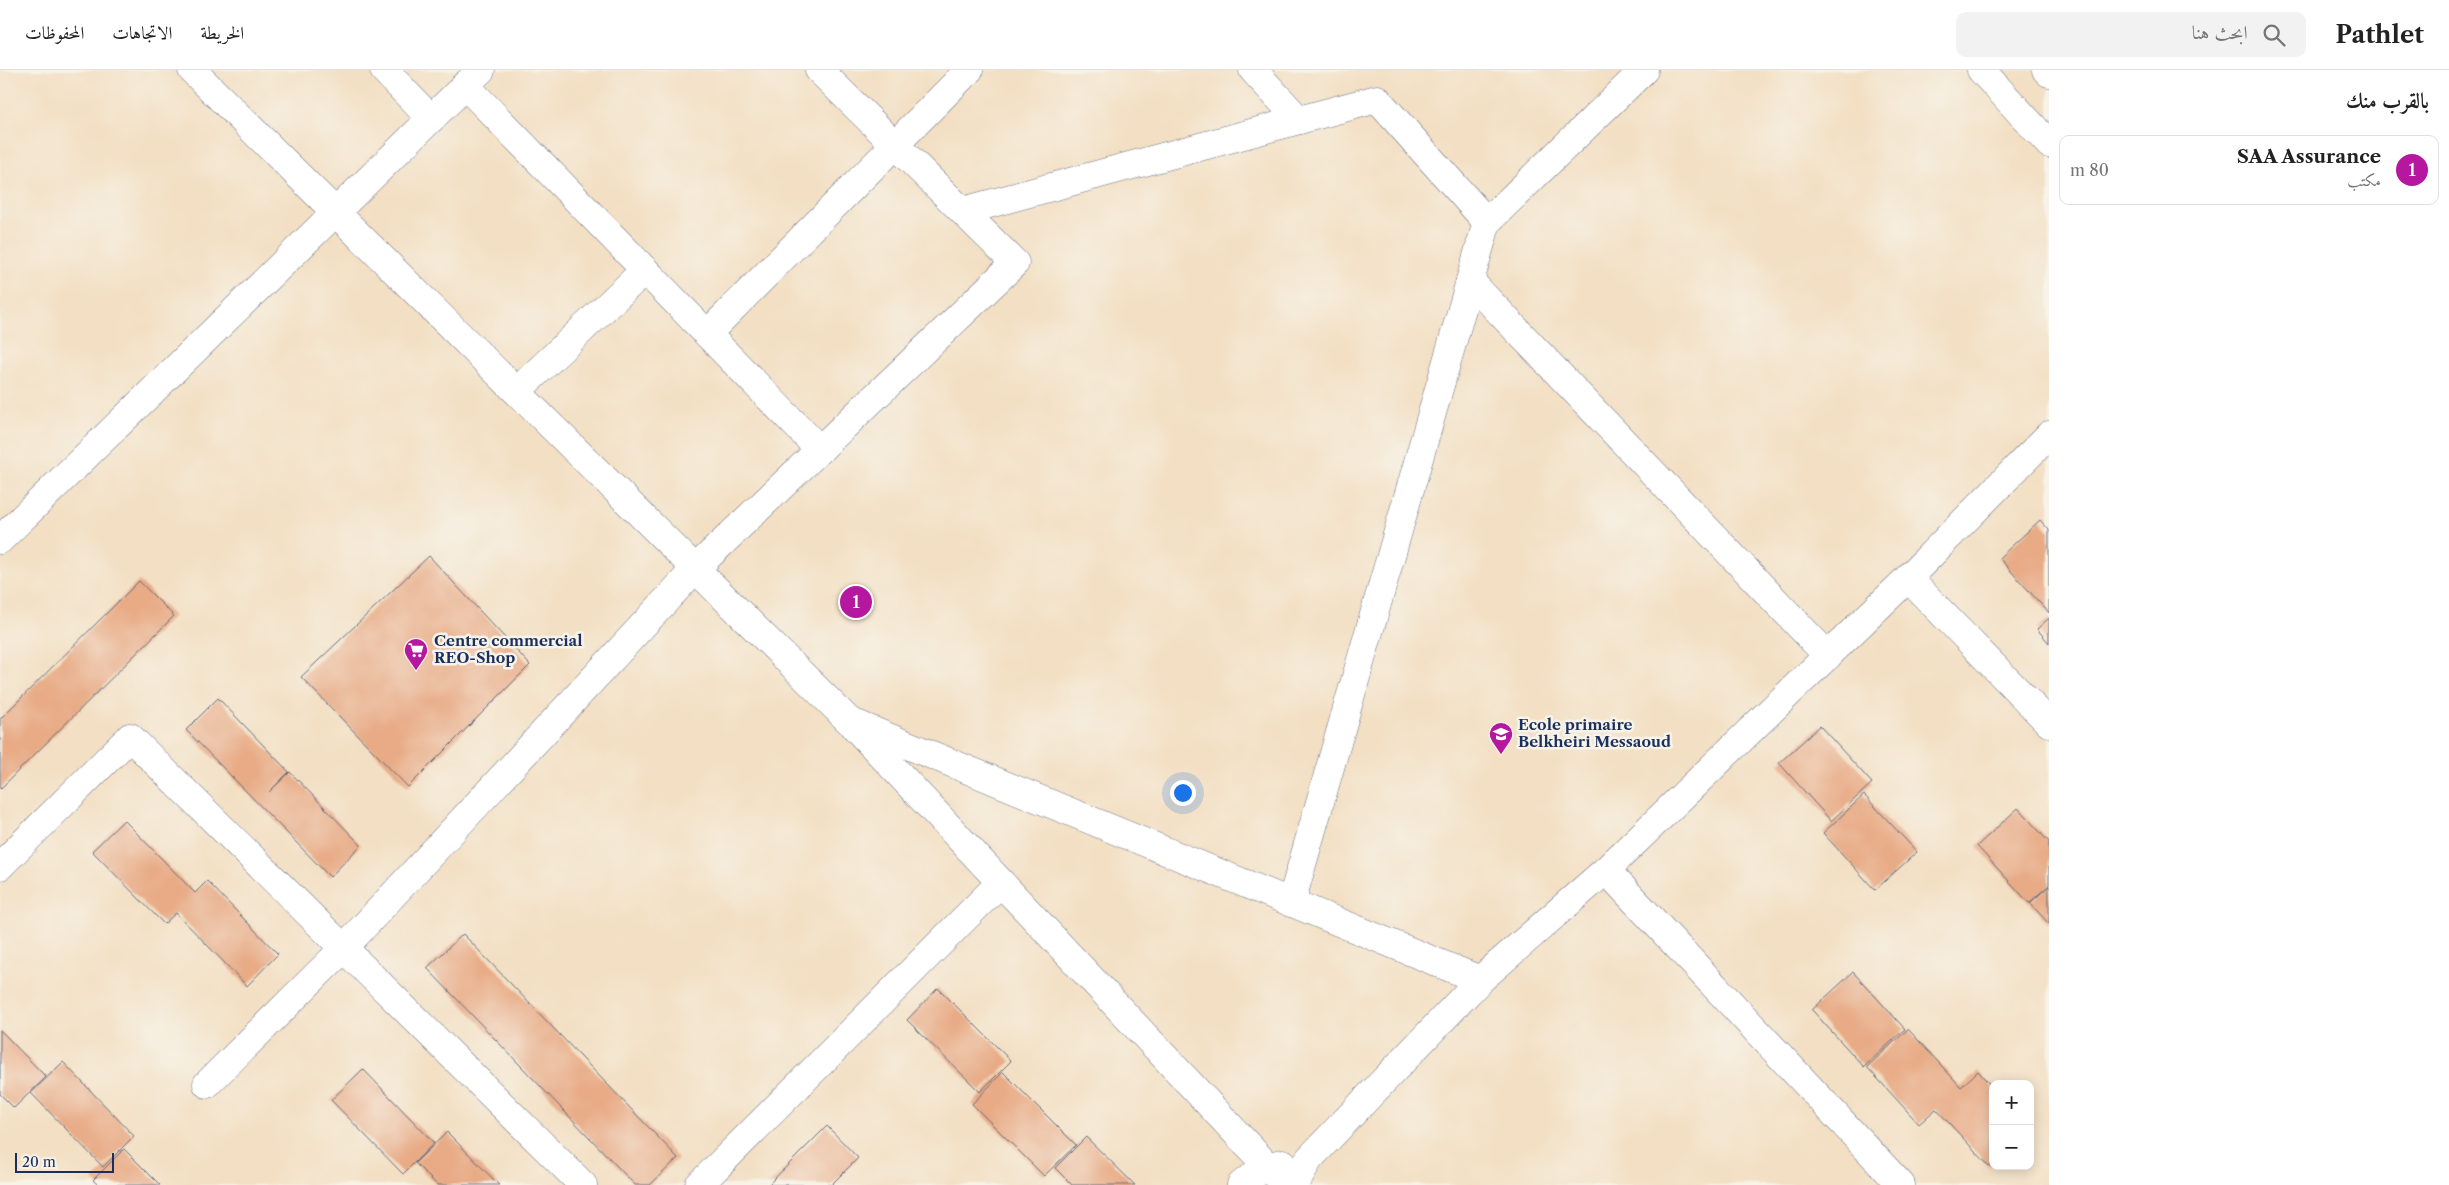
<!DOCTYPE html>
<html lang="ar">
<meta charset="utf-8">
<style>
:root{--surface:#fff;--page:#f2f2f2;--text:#222;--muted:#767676;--line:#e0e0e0;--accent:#b5179e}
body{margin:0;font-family:"Libre Caslon Text",Amiri,serif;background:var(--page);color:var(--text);direction:rtl}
.controls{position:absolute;right:15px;bottom:15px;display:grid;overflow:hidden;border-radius:10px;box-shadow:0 2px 12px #0003}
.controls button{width:45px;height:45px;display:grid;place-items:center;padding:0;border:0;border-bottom:1px solid var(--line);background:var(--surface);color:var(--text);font:25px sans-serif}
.scale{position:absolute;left:15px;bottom:12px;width:99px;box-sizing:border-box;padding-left:5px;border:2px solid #1b2f5e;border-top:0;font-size:14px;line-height:18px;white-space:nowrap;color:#1b2f5e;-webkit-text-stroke:4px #f7f3e8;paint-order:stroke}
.you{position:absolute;left:1182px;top:722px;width:18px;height:18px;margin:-12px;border:4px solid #fff;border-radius:50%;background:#1a73e8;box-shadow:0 0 0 8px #1a73e833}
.badge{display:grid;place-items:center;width:32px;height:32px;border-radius:50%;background:var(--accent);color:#fff;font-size:16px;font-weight:700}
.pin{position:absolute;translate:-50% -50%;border:2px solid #fff;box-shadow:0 1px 5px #0006}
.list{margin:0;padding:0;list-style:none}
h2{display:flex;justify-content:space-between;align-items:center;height:65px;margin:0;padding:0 20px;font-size:21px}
h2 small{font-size:16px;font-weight:400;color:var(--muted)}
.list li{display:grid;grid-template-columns:32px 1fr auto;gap:15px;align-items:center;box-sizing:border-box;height:70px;margin:0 10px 10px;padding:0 10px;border:1px solid var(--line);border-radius:10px}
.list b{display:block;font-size:19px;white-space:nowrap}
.list p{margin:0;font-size:16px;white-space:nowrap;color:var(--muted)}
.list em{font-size:16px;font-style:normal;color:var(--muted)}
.icon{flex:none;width:28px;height:28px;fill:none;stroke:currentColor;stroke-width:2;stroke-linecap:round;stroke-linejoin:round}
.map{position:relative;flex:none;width:2049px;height:1115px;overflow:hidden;direction:ltr}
header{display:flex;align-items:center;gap:30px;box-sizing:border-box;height:70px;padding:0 25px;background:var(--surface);border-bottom:1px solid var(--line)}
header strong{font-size:24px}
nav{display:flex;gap:28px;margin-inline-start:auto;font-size:18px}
.search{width:350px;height:45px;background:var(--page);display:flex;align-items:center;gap:12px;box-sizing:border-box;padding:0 18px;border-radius:10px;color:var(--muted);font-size:19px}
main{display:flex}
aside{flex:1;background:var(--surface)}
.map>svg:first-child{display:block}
.building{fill:#e8ab86}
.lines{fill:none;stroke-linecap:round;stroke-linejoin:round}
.minor-casing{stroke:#676d81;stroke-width:29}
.major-casing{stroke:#676d81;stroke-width:29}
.minor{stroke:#fff;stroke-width:28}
.major{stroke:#fff;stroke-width:28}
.labels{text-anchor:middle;stroke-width:5;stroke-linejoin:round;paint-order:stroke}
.poi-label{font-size:15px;font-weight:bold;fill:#1b2f5e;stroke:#f7f3e8;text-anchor:start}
</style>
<header>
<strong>Pathlet</strong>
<div class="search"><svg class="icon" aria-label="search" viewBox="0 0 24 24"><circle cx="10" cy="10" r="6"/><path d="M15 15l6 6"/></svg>ابحث هنا</div>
<nav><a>الخريطة</a><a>الاتجاهات</a><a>المحفوظات</a></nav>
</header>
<main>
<aside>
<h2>بالقرب منك<small></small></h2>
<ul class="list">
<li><span class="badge">1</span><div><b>SAA Assurance</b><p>مكتب</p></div><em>80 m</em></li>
</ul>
</aside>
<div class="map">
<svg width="2049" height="1115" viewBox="0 0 2049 1115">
<rect width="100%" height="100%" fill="#f7f3e8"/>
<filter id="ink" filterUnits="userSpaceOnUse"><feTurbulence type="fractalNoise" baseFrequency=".02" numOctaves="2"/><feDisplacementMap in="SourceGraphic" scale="10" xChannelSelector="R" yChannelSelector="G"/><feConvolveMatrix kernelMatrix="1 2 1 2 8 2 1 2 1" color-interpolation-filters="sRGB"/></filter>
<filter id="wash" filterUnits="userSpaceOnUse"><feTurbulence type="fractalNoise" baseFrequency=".0096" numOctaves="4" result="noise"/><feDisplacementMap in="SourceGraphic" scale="20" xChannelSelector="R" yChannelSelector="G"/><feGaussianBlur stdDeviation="1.12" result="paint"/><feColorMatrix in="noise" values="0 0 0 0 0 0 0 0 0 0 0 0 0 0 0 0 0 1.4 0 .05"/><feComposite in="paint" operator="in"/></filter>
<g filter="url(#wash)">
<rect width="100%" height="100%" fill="#f3dfc3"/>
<g id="blocks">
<g class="building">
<path d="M2040 450 2049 460V543L1999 488Z"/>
<path d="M429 486 530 595 408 717 301 607Z"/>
<path d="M139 511 174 546 0 719V649Z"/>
<path d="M2049 548V573L2037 559Z"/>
<path d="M218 628 289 702 269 722 290 702 361 775 330 807 186 660Z"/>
<path d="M1820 656 1872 713 1831 751 1779 693Z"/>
<path d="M1864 725 1917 782 1875 820 1823 763Z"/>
<path d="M2018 738 2049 772V815L2029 833 1977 776Z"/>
<path d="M124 750 195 823 207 811 278 884 247 916 176 843 164 854 92 781Z"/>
<path d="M2049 816V854L2030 833Z"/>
<path d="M463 864 678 1088 650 1115H635L427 898Z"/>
<path d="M1853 902 1905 959 1864 997 1812 940Z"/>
<path d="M938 918 1011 991 980 1022 907 950Z"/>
<path d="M1908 959 1961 1017 1978 1001 1993 1018V1093L1989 1096 1936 1039 1919 1054 1867 997Z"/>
<path d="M0 960 46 1007 14 1038 0 1024Z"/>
<path d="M63 992 134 1066 103 1097 31 1023Z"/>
<path d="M363 999 434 1073 403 1104 331 1030Z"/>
<path d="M1003 1002 1076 1075 1044 1106 972 1034Z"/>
<path d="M827 1056 858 1088 831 1115H768Z"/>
<path d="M447 1062 499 1115H437L415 1093Z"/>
<path d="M1086 1067 1135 1115H1072L1055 1098Z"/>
<path d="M124 1079 160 1115H98L93 1110Z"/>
</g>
</g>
</g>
<g filter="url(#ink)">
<use href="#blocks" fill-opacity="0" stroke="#676d81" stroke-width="1"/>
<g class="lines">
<g class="minor-casing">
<g id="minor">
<path d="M192 0 849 651 1480 910"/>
<path d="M384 0 431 49"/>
<path d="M1253 0 1299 50"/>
<path d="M465 15 820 380"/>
<path d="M963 141 1377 29 1487 152"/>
<path d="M1470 211 1828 586"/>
<path d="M707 264 969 0"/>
<path d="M517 321 645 200"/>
<path d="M0 470 481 0"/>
<path d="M1908 508 2049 653"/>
<path d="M855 657 1285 1115"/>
<path d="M0 796 130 667 583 1115"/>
<path d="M1606 800 1901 1115"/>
<path d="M1291 833 1487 152 1644 0"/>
<path d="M207 1014 343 879 696 498 1015 193 819 0"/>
<path d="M699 1115 1000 813"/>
<path d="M1241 1115 1266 1096 1283 1093"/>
<path d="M1295 1115 1309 1089 1480 910 1606 800 1908 508 2049 365"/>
</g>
</g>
<g class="major-casing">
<g id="major">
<path d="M1981 0 2049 74"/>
<path d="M2046 0 2049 3"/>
</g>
</g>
<use href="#minor" class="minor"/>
<use href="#major" class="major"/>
</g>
</g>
<defs>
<g id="supermarket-pin" transform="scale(1.25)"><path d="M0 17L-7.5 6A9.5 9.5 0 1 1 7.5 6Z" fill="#b5179e" stroke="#f7f3e8"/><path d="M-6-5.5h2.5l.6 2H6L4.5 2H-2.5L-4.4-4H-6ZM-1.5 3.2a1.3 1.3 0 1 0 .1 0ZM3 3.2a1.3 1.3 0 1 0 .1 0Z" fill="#fff"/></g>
<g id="school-pin" transform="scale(1.25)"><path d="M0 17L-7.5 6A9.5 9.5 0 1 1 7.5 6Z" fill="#b5179e" stroke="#f7f3e8"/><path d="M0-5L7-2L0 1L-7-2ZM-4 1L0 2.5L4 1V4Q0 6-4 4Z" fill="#fff"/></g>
</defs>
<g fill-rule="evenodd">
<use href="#supermarket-pin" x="416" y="580"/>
<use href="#school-pin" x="1501" y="664"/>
</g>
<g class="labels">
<g class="poi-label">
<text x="434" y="576">Centre commercial<tspan x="434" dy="17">REO-Shop</tspan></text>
<text x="1518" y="660">Ecole primaire<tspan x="1518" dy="17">Belkheiri Messaoud</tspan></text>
</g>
</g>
</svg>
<div class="controls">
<button>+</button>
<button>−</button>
</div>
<div class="scale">20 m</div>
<div class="you"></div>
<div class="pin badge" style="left:856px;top:532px">1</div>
</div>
</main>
